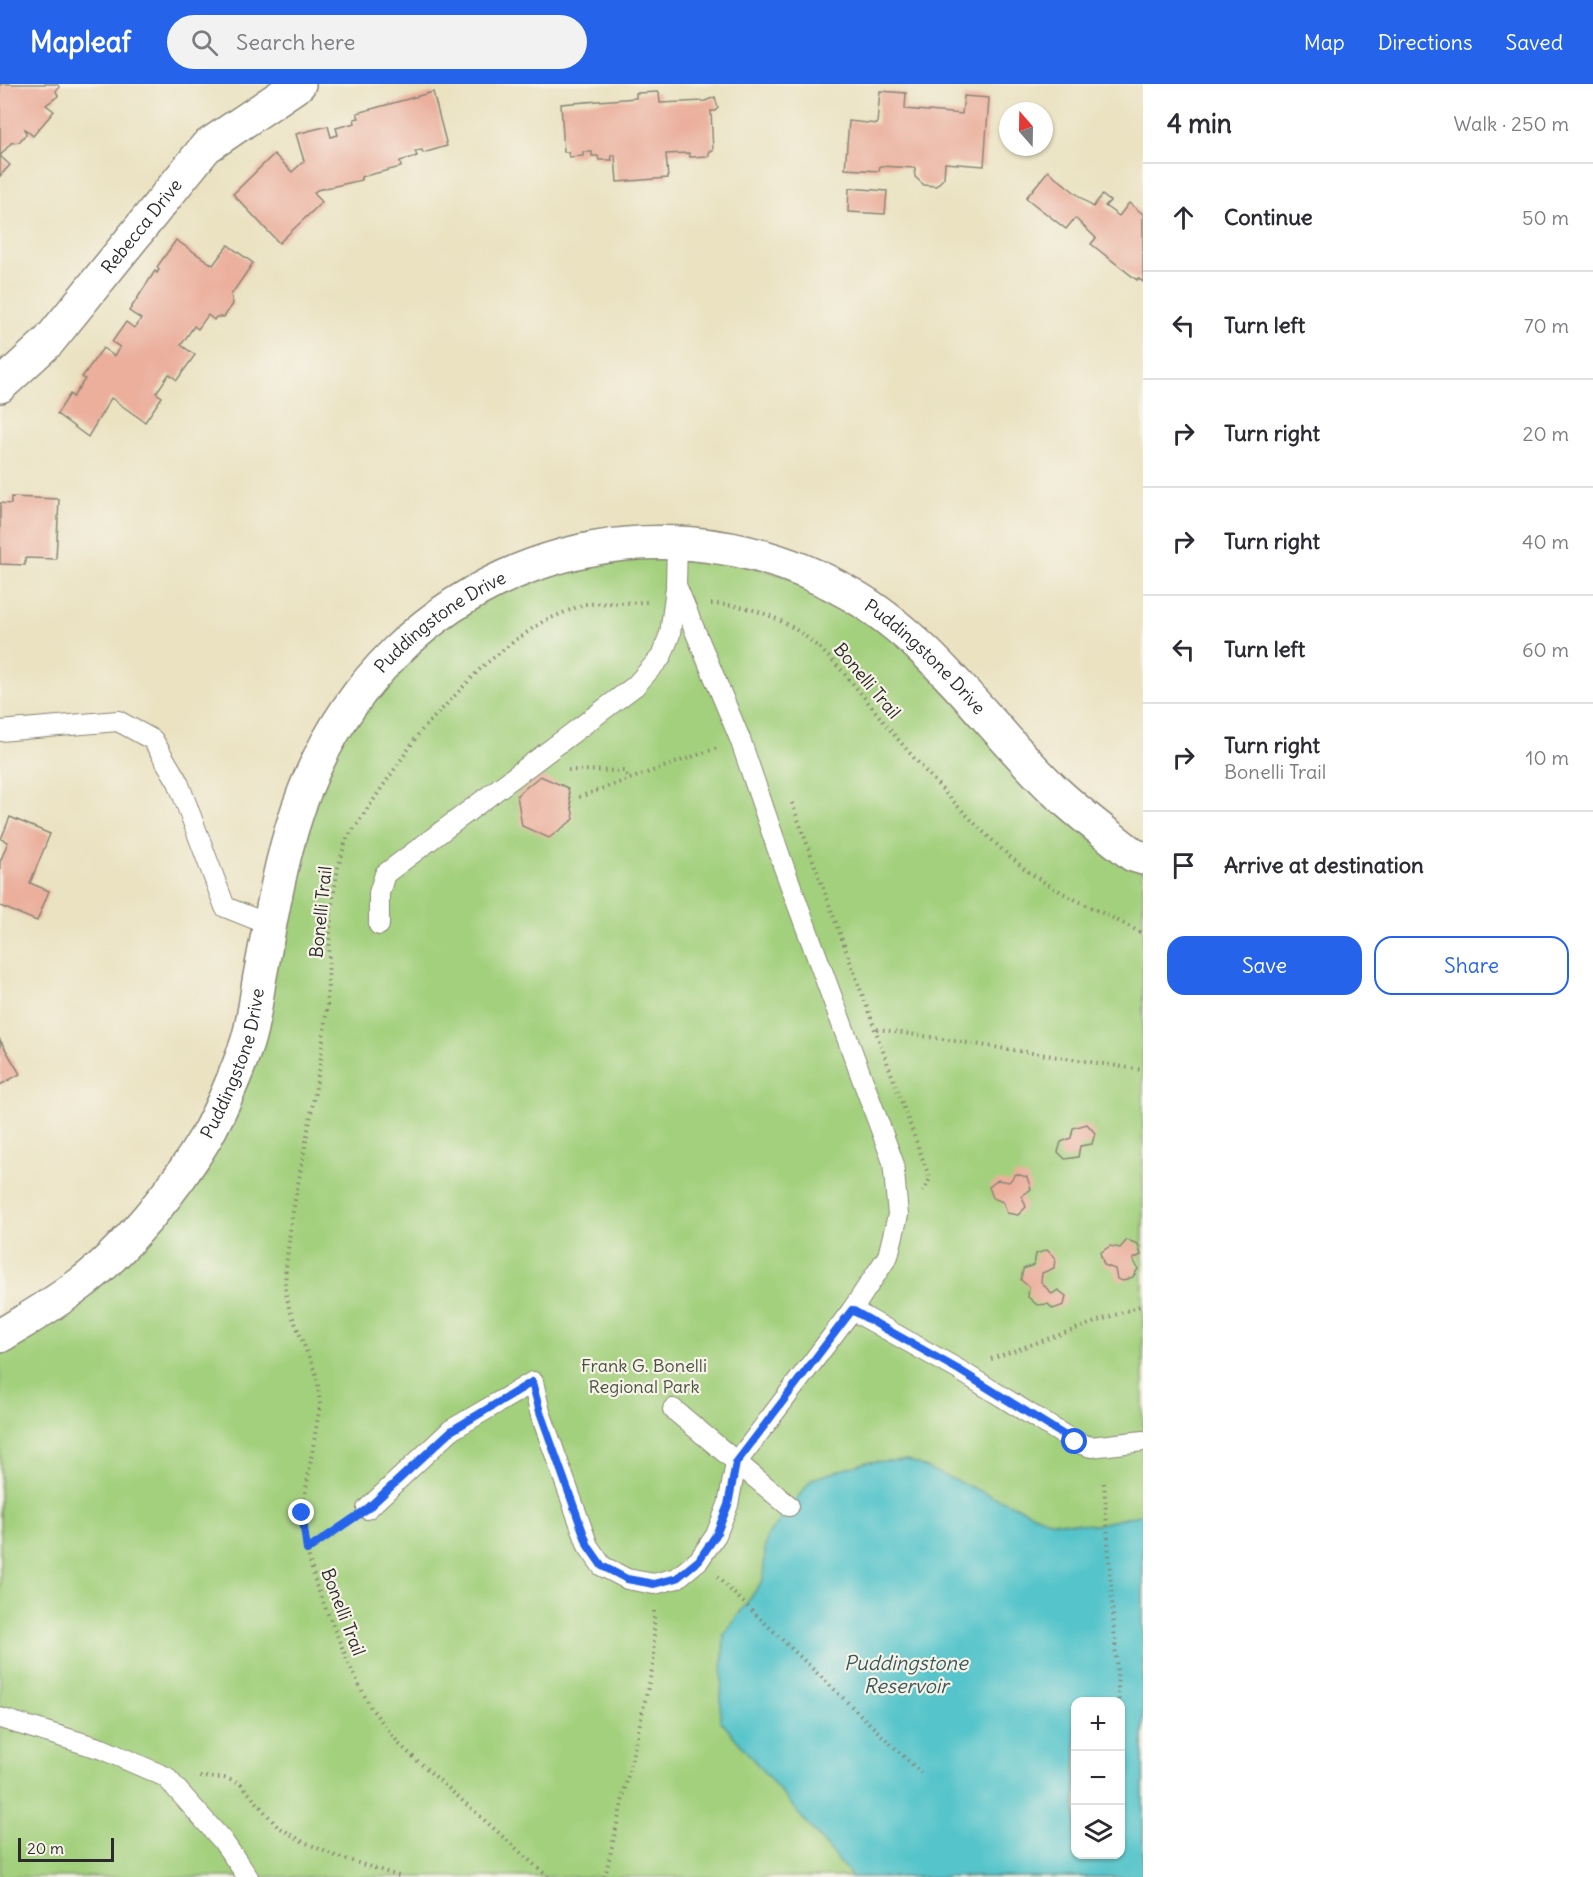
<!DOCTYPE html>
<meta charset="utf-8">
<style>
:root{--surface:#fff;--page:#f2f2f3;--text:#2b2b33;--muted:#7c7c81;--line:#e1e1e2;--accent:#2563eb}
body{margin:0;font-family:Delius,sans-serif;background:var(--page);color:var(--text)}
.controls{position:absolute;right:18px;bottom:18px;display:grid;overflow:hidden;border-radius:12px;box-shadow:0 2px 4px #0004}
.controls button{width:54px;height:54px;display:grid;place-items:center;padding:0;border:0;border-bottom:2px solid var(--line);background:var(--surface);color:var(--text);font:30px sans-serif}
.compass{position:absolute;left:999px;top:18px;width:54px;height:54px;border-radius:50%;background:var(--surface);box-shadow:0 2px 4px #0004;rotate:340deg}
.scale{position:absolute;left:18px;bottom:15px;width:96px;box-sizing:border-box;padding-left:6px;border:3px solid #2b2b2b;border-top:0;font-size:16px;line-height:21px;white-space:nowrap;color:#2b2b2b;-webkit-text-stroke:4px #f7f3e8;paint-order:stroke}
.stop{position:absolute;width:18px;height:18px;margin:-14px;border:4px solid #2563eb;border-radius:50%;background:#fff}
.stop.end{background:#2563eb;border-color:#fff;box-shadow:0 2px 6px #0008}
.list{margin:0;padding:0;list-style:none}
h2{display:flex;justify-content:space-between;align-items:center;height:78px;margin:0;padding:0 24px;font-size:26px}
h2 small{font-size:20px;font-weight:400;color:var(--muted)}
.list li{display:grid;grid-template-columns:39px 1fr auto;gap:18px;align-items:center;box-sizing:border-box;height:108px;padding:0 24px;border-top:2px solid var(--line)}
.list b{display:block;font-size:22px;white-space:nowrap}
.list p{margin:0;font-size:20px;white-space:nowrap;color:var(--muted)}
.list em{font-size:20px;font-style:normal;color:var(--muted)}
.actions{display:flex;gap:12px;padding:18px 24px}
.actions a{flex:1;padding:14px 0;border:2px solid var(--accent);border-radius:18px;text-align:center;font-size:21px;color:var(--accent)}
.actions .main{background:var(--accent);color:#fff}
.icon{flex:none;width:33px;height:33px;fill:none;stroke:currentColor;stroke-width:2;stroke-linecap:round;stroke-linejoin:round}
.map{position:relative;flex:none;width:1143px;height:1793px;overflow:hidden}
header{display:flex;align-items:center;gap:36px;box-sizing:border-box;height:84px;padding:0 30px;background:var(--accent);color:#fff}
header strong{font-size:28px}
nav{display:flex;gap:33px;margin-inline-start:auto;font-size:21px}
.search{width:420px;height:54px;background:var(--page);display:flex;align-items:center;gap:15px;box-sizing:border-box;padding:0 21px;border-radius:33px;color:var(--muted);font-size:22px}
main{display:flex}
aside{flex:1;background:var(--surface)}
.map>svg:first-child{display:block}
.green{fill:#a3d07d;stroke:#677e54;stroke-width:1.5;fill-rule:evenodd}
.water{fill:#57c5cb;stroke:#41787b;stroke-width:1.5;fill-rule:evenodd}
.building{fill:#ebaf9c}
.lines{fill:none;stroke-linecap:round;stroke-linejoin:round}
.lane-casing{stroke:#8a8676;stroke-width:22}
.street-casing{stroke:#8a8676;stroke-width:36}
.secondary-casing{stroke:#8a8676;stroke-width:36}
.path{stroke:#8a8676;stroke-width:4;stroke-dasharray:1.5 4.5;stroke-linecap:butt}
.lane{stroke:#fff;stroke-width:20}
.street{stroke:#fff;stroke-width:33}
.secondary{stroke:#fff;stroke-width:33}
.route{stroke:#2563eb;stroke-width:8}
.labels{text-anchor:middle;stroke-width:4.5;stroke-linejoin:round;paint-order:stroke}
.street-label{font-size:18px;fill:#2b2b2b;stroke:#f7f3e8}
.park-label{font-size:18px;fill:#495440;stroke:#f7f3e8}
.water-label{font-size:20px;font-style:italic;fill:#38595b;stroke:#f7f3e8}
</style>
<header>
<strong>Mapleaf</strong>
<div class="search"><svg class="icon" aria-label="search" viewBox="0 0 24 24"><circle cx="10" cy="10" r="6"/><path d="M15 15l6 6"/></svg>Search here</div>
<nav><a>Map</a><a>Directions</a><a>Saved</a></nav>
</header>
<main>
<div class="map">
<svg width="1143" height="1793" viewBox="0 0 1143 1793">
<rect width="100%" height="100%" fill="#f7f3e8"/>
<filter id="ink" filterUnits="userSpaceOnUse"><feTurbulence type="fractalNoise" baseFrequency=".0167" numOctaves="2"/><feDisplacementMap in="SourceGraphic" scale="12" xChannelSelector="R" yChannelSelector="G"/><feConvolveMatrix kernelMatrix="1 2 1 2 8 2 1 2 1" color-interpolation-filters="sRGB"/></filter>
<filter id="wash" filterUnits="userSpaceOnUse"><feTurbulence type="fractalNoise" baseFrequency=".008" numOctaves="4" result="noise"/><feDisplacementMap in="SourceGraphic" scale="24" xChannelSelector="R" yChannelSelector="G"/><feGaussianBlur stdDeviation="1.35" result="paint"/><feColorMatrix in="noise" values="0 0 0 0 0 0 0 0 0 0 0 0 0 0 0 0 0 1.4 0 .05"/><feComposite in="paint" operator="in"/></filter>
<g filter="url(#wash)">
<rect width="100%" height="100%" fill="#eae2c1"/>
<path class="green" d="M677 460 856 513 1143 775V1793H0V1252L81 1200 206 1052 336 644 469 509ZM1076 1618H1120V1770H1076Z"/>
<path class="water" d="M908 1376 1050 1437 1095 1441 1143 1430V1793H852L720 1636 724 1551 763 1496 766 1454 812 1395 867 1378ZM1076 1618H1120V1770H1076Z"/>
<g id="blocks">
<g class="building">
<path d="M0 0H56L60 3 56 7 58 12 46 21 54 27 33 52 25 45 26 50 19 58 11 59 0 72 10 81 0 92Z"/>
<path d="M880 7 906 9 905 25 962 30 964 12 989 14 984 82 945 79 944 94 936 102 924 101 915 93V84L880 82 879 87 845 85 849 37 877 40Z"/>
<path d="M433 8 447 62 423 69 422 66 415 67 417 72 400 77 401 83 361 93 362 96 317 106 314 109 322 118 279 159 233 110 274 70 292 88 304 77 296 50 328 42 331 53 338 51 336 44 355 39 354 35 359 34 357 29Z"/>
<path d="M659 8 660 19 705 17 715 13 718 24 715 27H711L713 67H709V72L690 73 689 69 666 70 668 94 617 98 615 71H611L612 76H599L598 72H592V68H583V72L569 73 568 68H564L561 20 636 14V9Z"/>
<path d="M1048 87 1093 123 1102 111 1110 117 1105 122 1119 132 1129 119 1143 130V198L1138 194 1137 196 1091 160 1096 154 1075 134 1066 145 1026 114Z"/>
<path d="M849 104 887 107 885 130 848 128Z"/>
<path d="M176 156 213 181 228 161 253 179 231 211 233 220 224 233H216L214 236 208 231 198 245 194 242 181 261 195 271 177 296 169 290 156 309 162 313 145 338 111 314 88 353 57 330 70 310 73 313 85 295 82 293 103 264 114 272 120 263 112 258 126 238 134 244 141 235 129 227 155 187 157 189 159 186 157 183Z"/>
<path d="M11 413 59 415 56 475 25 474V481L0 480V419L11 420Z"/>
<path d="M540 692 568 704 574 735 549 754 522 742 517 711Z"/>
<path d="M10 733 50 750 30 799 49 807 37 837 0 822V778L8 758 1 755Z"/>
<path d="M0 956 20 990 0 1001Z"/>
<path d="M1087 1040 1095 1049 1092 1060 1080 1062 1078 1073 1065 1075 1058 1068 1061 1058 1071 1054 1073 1044Z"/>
<path d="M1016 1090 1027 1093 1031 1105 1022 1112 1026 1123 1018 1131 1007 1129 1003 1118 993 1114 989 1103 998 1096 1009 1098Z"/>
<path d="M1127 1156 1138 1160 1141 1171 1133 1175 1138 1185 1133 1193 1123 1197 1117 1195 1115 1185 1104 1181 1100 1169 1110 1162 1120 1164Z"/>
<path d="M1047 1166 1055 1174 1054 1184 1042 1189 1041 1198 1052 1210 1058 1206 1066 1212 1064 1221 1053 1225 1048 1220 1037 1221 1028 1213 1029 1203 1021 1196 1023 1185 1034 1181 1036 1170Z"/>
</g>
</g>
</g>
<g filter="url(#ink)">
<use href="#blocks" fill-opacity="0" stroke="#8a8676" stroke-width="1.5"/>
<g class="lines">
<g class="lane-casing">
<g id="lane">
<path d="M0 647 118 637 153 656 178 698 225 823 270 841"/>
<path d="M379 841V809L385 790 635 602 661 573 670 550 676 504"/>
<path d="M852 1226 959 1286 1075 1358 1091 1363 1143 1357"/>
<path d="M673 1325 789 1422"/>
<path d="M367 1425 451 1346 533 1298 540 1328 588 1462 602 1482 627 1495 654 1500 677 1494 699 1476 716 1451 728 1421 736 1379 852 1226 888 1172 898 1131 893 1078 783 781 740 655 676 501 677 460"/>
<path d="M0 1634 102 1665 166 1693 222 1756 248 1793"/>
</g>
</g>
<g class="street-casing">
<g id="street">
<path id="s1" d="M0 302 49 257 206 63 299 0"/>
</g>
</g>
<g class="secondary-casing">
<g id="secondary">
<path id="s2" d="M0 1252C26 1236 54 1220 79 1201 124 1168 178 1101 206 1053 220 1028 238 986 247 959 254 938 256 914 260 892 272 831 281 768 304 709 389 487 644 390 852 511 933 558 988 642 1054 706 1078 729 1107 750 1133 771L1143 774"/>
</g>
</g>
<g class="path">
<path d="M711 520C808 522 846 595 902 660 938 702 977 745 1020 781 1055 810 1103 827 1143 850"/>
<path d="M568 686 624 687 629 695"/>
<path d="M579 713 717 664"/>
<path d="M792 719 930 1095 923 1108"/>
<path d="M877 945 1143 986"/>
<path d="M991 1275 1143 1221"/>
<path d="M1104 1399 1119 1618"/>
<path d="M307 1466 346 1439"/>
<path d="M717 1493 921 1689"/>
<path d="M1120 1636 1124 1687"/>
<path d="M200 1693 224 1694 240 1699 277 1742 302 1757 333 1771 402 1793"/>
<path d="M548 1793 400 1661 371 1624 351 1585 316 1501 307 1466 302 1429 320 1321 317 1293 289 1224 285 1205 286 1183 291 1138 320 981 327 921 331 826 338 784 346 756 420 648 483 582 517 555 544 537 584 520 650 518"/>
<path d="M605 1793 654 1577V1523"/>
</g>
<use href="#lane" class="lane"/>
<use href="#street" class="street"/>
<use href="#secondary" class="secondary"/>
</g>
</g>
<g class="lines" filter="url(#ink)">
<path class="route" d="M302 1429 307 1466 367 1425 451 1347 532 1298 540 1328 588 1462 602 1482 627 1495 654 1500 677 1494 699 1476 716 1451 728 1421 736 1379 852 1226 959 1286 1075 1358"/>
</g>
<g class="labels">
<g class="street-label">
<text dy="6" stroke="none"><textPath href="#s1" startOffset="214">Rebecca Drive</textPath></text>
<text dy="6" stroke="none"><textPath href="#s2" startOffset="873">Puddingstone Drive</textPath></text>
<text dy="6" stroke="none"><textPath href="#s2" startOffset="1410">Puddingstone Drive</textPath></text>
<text transform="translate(867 597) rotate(50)" y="6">Bonelli Trail</text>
<text transform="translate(321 828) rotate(-84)" y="6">Bonelli Trail</text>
<text dy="6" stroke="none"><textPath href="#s2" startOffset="369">Puddingstone Drive</textPath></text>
<text transform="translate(343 1528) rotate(69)" y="6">Bonelli Trail</text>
</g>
<g class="park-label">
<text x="644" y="1288">Frank G. Bonelli<tspan x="644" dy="21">Regional Park</tspan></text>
</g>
<g class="water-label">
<text x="906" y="1586">Puddingstone<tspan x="906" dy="23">Reservoir</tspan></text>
</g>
</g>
</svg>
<div class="controls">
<button>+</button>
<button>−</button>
<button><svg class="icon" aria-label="layers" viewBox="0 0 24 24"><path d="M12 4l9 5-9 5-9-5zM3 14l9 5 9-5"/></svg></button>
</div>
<svg class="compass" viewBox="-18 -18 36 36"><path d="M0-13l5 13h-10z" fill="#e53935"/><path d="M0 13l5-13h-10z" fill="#7c7c81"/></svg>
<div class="scale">20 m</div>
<div class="stop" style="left:1075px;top:1358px"></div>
<div class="stop end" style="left:302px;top:1429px"></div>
</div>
<aside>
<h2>4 min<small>Walk · 250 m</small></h2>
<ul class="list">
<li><svg class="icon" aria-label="ahead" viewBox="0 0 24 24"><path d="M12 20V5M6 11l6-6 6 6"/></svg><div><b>Continue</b></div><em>50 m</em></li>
<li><svg class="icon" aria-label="left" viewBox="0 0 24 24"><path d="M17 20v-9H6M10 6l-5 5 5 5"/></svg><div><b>Turn left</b></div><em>70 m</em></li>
<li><svg class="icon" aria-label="right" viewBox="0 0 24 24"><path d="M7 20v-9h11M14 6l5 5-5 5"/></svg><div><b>Turn right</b></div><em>20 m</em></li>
<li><svg class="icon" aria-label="right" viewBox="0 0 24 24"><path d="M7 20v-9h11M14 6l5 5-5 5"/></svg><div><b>Turn right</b></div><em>40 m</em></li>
<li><svg class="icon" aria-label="left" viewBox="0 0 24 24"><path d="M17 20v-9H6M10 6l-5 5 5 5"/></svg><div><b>Turn left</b></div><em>60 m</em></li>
<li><svg class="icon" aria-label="right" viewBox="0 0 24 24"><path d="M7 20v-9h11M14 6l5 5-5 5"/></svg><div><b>Turn right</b><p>Bonelli Trail</p></div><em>10 m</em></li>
<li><svg class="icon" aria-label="arrive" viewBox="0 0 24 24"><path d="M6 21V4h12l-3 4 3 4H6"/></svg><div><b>Arrive at destination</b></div></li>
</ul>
<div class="actions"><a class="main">Save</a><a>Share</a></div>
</aside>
</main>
